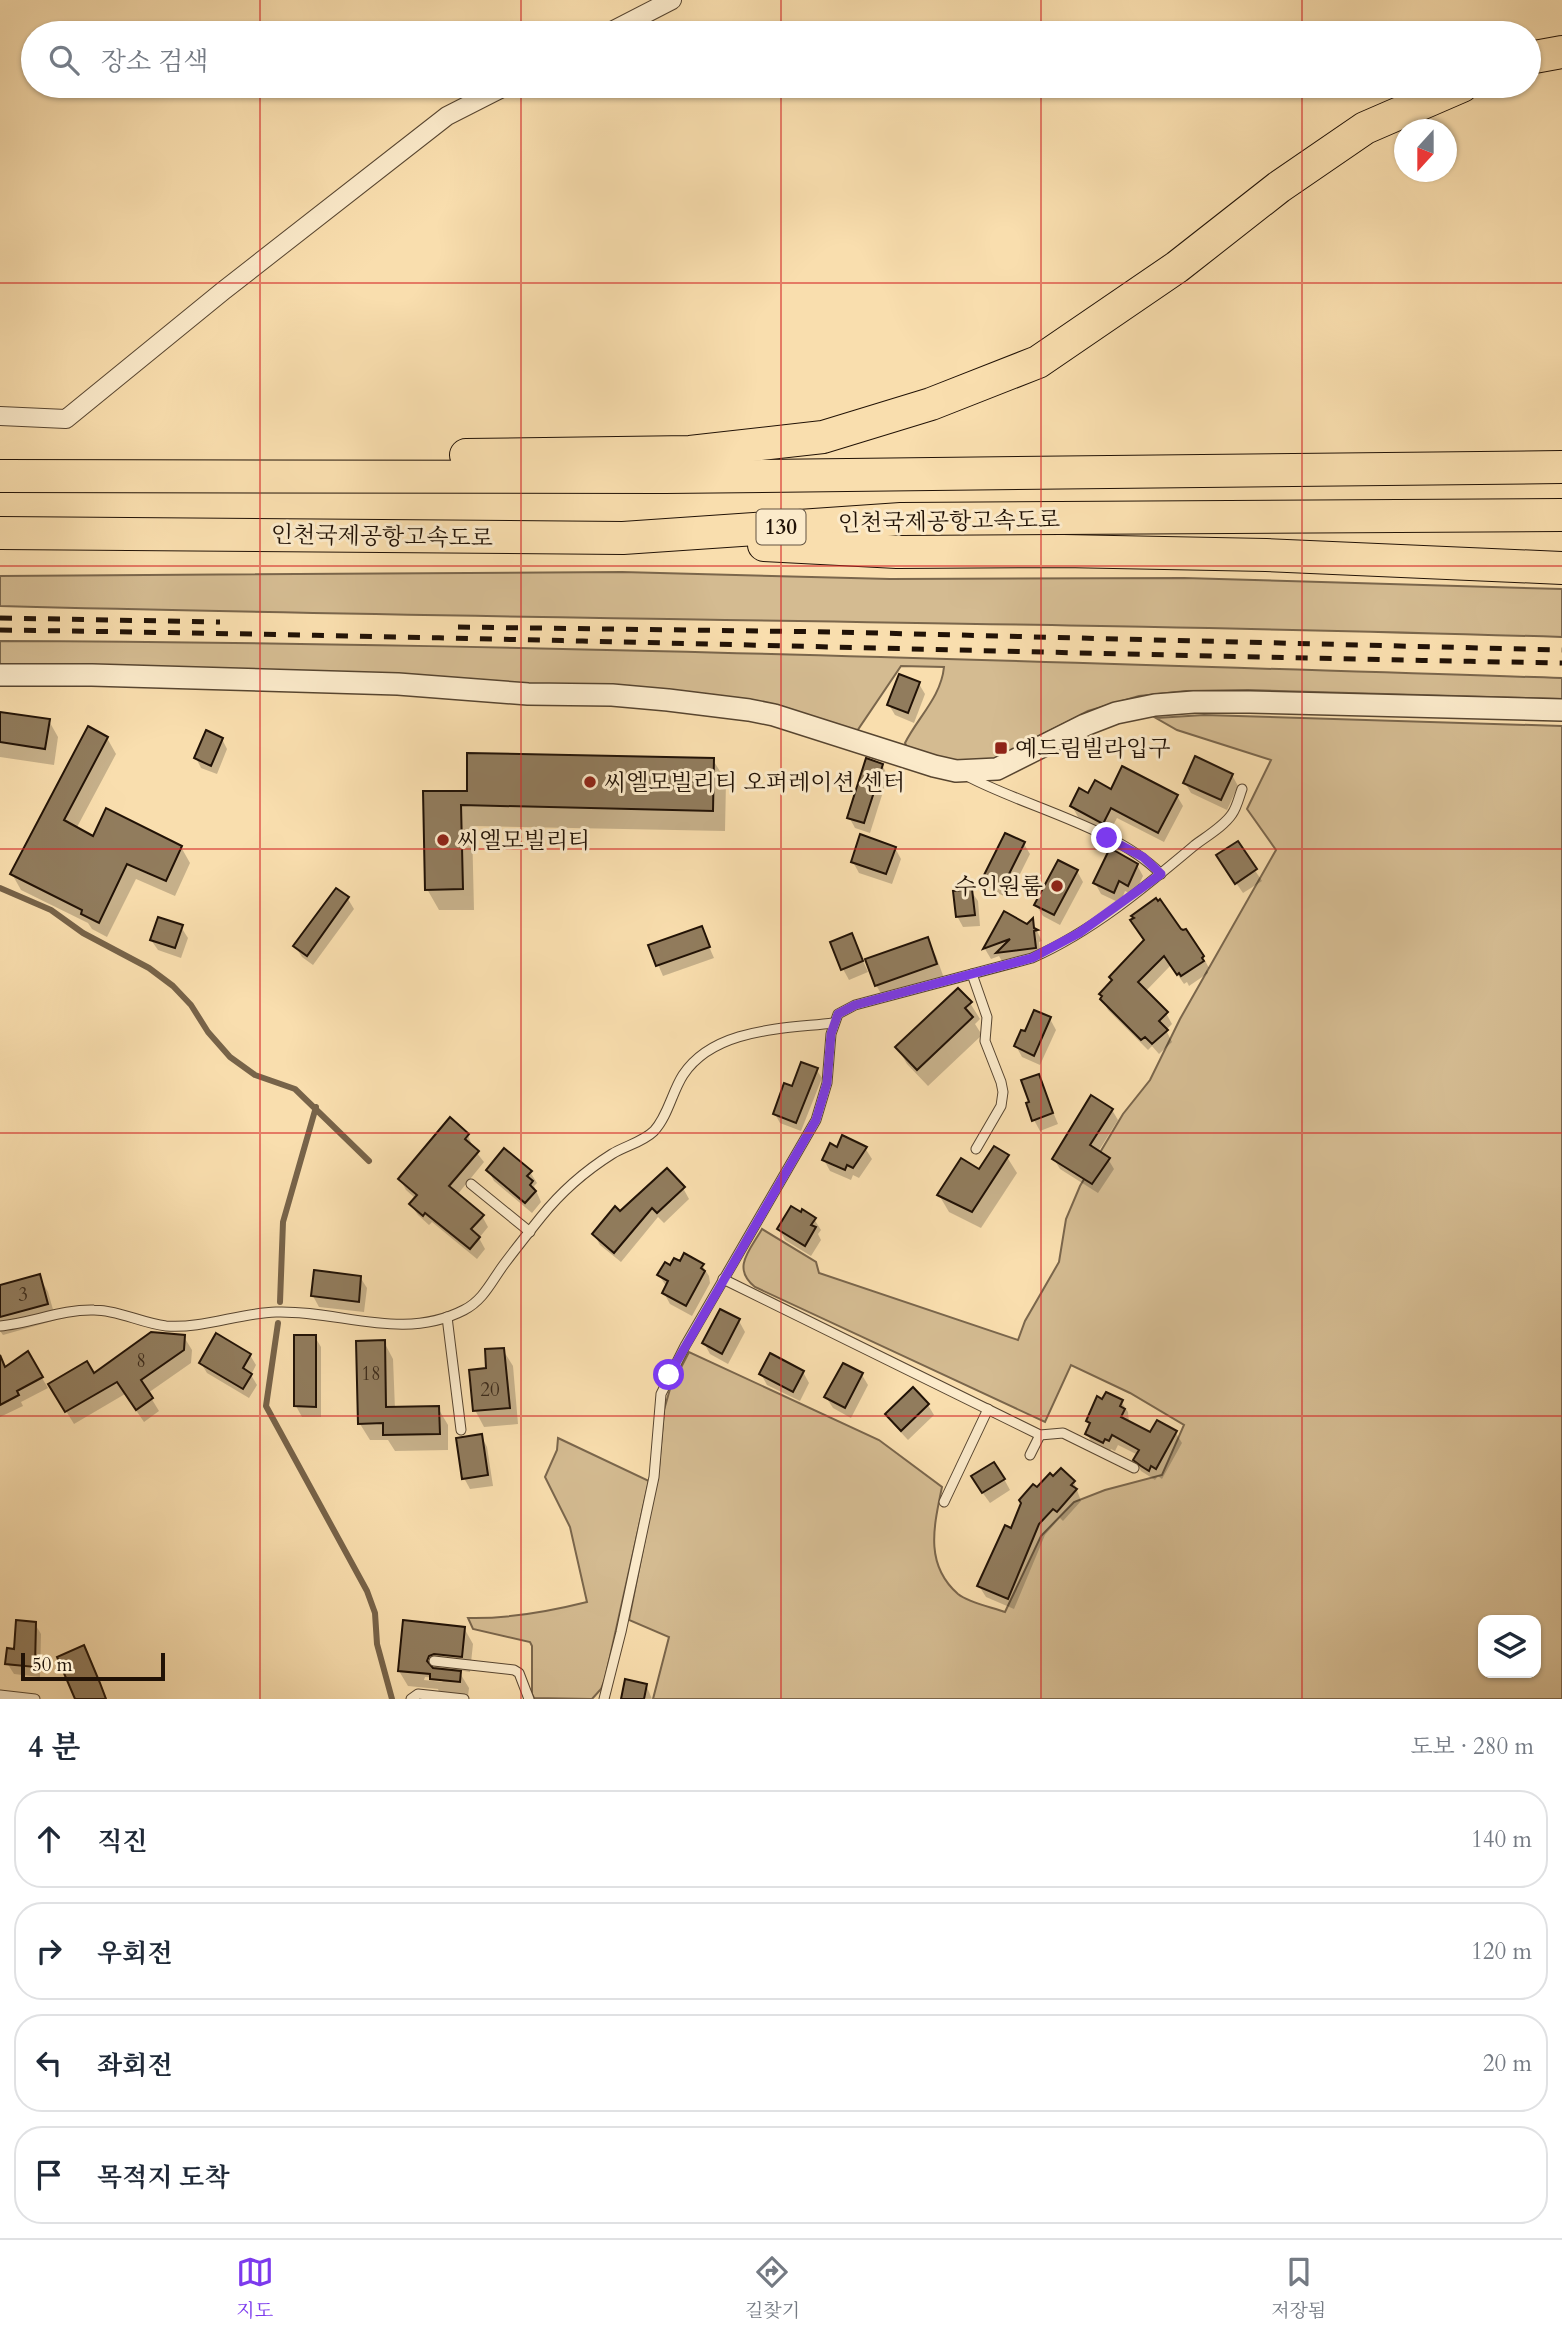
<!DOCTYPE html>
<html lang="ko">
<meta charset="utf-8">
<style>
:root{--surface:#fff;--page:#f6f6f7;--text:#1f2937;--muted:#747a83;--line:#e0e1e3;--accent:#7c3aed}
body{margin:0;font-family:Cardo,"Noto Serif KR",serif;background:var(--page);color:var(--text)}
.controls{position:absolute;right:21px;bottom:21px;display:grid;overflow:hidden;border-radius:14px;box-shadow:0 2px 5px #0004}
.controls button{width:63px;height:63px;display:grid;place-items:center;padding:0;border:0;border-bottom:2px solid var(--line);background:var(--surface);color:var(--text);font:35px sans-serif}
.compass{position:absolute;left:1394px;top:119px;width:63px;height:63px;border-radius:50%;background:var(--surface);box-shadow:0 2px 5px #0004;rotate:201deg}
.scale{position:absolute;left:21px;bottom:18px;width:144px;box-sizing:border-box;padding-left:7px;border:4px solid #211206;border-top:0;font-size:19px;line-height:24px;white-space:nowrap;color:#211206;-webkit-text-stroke:5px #fbeaca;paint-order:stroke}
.stop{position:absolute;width:21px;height:21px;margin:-16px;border:5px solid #7c3aed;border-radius:50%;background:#fff}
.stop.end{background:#7c3aed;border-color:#fff;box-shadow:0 2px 7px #0008}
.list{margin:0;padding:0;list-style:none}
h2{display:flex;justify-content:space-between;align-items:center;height:91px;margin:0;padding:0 28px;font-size:30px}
h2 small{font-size:23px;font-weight:400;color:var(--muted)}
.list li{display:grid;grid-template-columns:46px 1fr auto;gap:21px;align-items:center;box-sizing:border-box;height:98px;margin:0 14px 14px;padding:0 14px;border:2px solid var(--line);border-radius:28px}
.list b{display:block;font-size:26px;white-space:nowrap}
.list em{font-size:23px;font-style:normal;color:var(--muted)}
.icon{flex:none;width:38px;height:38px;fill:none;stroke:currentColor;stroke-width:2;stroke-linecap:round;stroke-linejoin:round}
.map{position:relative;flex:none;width:1562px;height:1699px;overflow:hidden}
.search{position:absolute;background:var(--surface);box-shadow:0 2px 5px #0004;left:21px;right:21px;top:21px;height:77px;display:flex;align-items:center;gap:18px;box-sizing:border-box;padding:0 24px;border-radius:38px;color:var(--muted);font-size:26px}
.sheet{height:539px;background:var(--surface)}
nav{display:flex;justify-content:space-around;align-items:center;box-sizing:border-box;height:98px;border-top:2px solid var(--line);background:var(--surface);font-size:19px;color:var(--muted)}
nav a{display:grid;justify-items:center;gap:4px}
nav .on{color:var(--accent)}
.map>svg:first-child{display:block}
.green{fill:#d4bb91;stroke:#7a664c;stroke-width:2;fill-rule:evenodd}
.shadow{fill:#0003;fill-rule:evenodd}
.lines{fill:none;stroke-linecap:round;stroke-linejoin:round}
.stream{stroke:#776349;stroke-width:6}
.building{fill:#917c5d;stroke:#211206;stroke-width:2}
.service-casing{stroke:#574530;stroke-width:11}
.minor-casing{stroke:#574530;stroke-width:20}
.tertiary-casing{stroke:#574530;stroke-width:24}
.motorway-casing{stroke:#211206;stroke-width:34}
.service{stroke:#fbeaca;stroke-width:9}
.minor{stroke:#fbeaca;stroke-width:18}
.tertiary{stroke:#fbeaca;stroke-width:21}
.motorway{stroke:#f9deae;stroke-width:32}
.rail{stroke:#211206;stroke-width:5;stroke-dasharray:12 12;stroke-linecap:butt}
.route{stroke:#7c3aed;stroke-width:9}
.grid{fill:none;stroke:#d62828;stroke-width:2;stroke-opacity:0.55}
.poi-dot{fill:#8f2418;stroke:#fbeaca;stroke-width:2.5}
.labels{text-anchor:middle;stroke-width:6;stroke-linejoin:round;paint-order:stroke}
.number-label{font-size:19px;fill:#3d2c1c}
.shield{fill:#fbeaca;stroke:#625341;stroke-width:2}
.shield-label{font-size:21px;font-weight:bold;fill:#211206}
.street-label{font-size:23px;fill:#211206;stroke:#fbeaca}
.poi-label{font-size:23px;fill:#211206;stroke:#fbeaca;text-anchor:start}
</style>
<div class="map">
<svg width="1562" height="1699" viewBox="0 0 1562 1699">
<rect width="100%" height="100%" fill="#f9deae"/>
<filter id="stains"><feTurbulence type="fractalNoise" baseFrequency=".00286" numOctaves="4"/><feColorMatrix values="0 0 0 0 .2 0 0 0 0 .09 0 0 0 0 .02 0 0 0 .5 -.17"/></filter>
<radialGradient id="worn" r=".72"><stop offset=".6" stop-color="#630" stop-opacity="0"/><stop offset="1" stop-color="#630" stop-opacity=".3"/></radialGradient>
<g class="green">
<path d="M622 572 890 579 1184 578 1562 589V637C1041 621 521 620 0 606V576Z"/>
<path d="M0 641C521 643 1041 662 1562 678V699L1248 690 1186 691 1139 696 1088 711 1037 737 1011 754 994 761 956 763 908 750 905 743C918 717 941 697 944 667L901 666 857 731 757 704 0 668Z"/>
<path d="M1204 715 1562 726V1699H653L669 1637 629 1620 659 1467 664 1410 670 1389 689 1352 879 1440 942 1487C934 1526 924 1564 958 1594 969 1603 991 1607 1005 1612L1041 1536 1074 1502 1105 1490 1162 1475 1184 1425 1130 1393 1071 1365 1045 1422 755 1287C731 1268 750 1250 762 1229L816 1262 819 1273 1018 1340 1025 1321 1059 1262 1066 1219 1080 1186 1123 1114 1150 1080 1180 1019 1276 850 1247 809 1271 760 1177 730 1156 718ZM1483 1620H1536V1673H1483Z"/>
<path d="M558 1438 649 1481 605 1679 601 1689 592 1699 534 1698 532 1694V1646L530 1642 473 1629 468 1618C509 1619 547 1612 587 1602L570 1527 545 1477 557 1450Z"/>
</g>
<g class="shadow">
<path d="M919 684 925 694 914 723 895 715 889 705Z"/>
<path d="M0 714 49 721 58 737 54 765 0 757Z"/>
<path d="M107 738 116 754 76 829 94 838 181 847 190 863 175 896 136 879 107 937 92 929 88 923 21 890 12 874Z"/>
<path d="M222 739 227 749 217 774 201 768 196 758Z"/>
<path d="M713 760 726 781 725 831 472 826 474 910H439L427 889 425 793H468Z"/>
<path d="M882 765 888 776 870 833 855 828 849 817Z"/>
<path d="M1232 775 1238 786 1227 810 1191 793 1185 783Z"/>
<path d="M1112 791 1177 796 1183 806 1164 842 1117 818 1109 833 1078 817 1072 806 1089 795Z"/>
<path d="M1024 844 1030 854 1008 898 991 890 984 879Z"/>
<path d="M1237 844 1262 881 1243 893 1225 867Z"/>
<path d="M895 848 901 859 892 884 859 873 853 862Z"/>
<path d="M1137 865 1143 876 1134 895 1125 891 1120 903 1101 894 1095 883Z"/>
<path d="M1077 871 1083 882 1060 925 1043 916 1036 905Z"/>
<path d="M971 891 978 901 980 926 963 927 957 916Z"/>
<path d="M348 899 354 909 313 965 302 957 295 946Z"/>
<path d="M1005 914 1027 926 1032 921 1042 941 1039 942 1041 959 1003 963 999 956 991 959 985 949Z"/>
<path d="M181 927 188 938 181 958 158 950 151 940Z"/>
<path d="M701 928 714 958 663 976 650 946Z"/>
<path d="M1180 930 1185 931 1203 957 1209 968 1207 969 1208 973 1189 986 1187 982 1184 984 1171 965 1145 992 1166 1013 1172 1024 1166 1030 1172 1042 1159 1054 1152 1046 1148 1050 1108 1010 1102 999Z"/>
<path d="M851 935 868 972 849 980 843 969Z"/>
<path d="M927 940 936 956 945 981 886 1002 876 985Z"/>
<path d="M970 1003 980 1019 975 1024 982 1035 928 1086 907 1064 897 1047Z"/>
<path d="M1050 1019 1056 1030 1040 1065 1022 1057 1016 1046Z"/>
<path d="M816 1069 822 1078 801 1131 780 1123 775 1114 793 1088Z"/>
<path d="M1038 1076 1058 1124 1040 1131 1034 1120Z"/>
<path d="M1112 1110 1118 1120 1098 1152 1108 1159 1114 1169 1098 1193 1060 1169 1054 1159Z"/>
<path d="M468 1135 473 1148 484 1162 457 1195 482 1216 488 1227 479 1238 485 1249 477 1259 432 1222 429 1225 418 1215 411 1205 416 1199 406 1190 400 1179Z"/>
<path d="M865 1148 872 1159 859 1178 853 1175 851 1180 830 1171 824 1160 838 1149Z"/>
<path d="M1007 1157 1017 1173 981 1228 949 1212 939 1195Z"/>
<path d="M488 1170 530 1172 537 1183 534 1186 541 1202 532 1213 494 1181Z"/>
<path d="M683 1188 689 1199 664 1223 658 1217 621 1262 600 1245 594 1234 621 1213Z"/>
<path d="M814 1219 821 1230 818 1234 821 1240 811 1256 785 1240 779 1229Z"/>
<path d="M680 1263 702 1265 709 1276 710 1283 692 1316 670 1304 664 1293 666 1286 659 1275Z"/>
<path d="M39 1276 48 1292 56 1320 3 1335 0 1331V1286Z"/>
<path d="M360 1277 367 1288 364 1312 319 1307 313 1296Z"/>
<path d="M739 1321 745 1332 728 1364 710 1354 704 1343Z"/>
<path d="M184 1337 192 1350 191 1363 148 1393 159 1411 144 1422 125 1394 74 1424 50 1385 93 1375Z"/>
<path d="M315 1337 321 1347V1417H302L296 1406Z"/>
<path d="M384 1342 393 1359 395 1409 438 1408 448 1425V1450L395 1451 388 1440H370L360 1424Z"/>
<path d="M503 1350 513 1366 518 1424 484 1427 475 1410 488 1370Z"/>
<path d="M27 1353 48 1388 21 1402 23 1406 0 1417V1370Z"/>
<path d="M250 1355 256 1365 251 1375 257 1385 249 1398 207 1373 201 1363Z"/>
<path d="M803 1372 809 1383 800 1401 767 1385 761 1374Z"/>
<path d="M862 1375 868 1385 851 1418 833 1408 826 1397Z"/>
<path d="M1121 1401 1128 1412 1129 1423 1151 1434 1176 1433 1182 1443 1162 1479 1158 1476 1155 1480 1141 1471 1135 1460 1138 1455 1118 1445 1115 1451 1111 1449 1109 1453 1093 1445 1087 1434 1091 1426 1088 1421Z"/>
<path d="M928 1405 934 1415 908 1440 894 1425 887 1415Z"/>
<path d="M481 1436 487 1447 493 1486 470 1489 464 1478Z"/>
<path d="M1004 1479 1010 1490 990 1503 979 1488Z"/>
<path d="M1074 1482 1081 1501 1063 1521 1060 1518 1045 1535 1014 1609 986 1597 979 1586 1037 1490Z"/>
<path d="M35 1624 41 1634 40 1677 14 1674 7 1663Z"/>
<path d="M464 1628 473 1644 470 1672 458 1670 469 1688 468 1696 440 1694 438 1689 408 1686 399 1671ZM425 1677 439 1678 443 1682 424 1680Z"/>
<path d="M84 1648 91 1660 107 1699H77Z"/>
<path d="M646 1685 652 1699H623Z"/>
</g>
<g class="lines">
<g class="stream">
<path d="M0 888 51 910 83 933 149 968 173 986 191 1005 208 1032 230 1057 255 1075 295 1089 369 1161"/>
<path d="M280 1302 283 1222 316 1107"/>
<path d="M278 1323 266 1406 367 1591 375 1613 377 1644 392 1699"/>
</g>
</g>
<g class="building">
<path d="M899 674 920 682 908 713 887 705Z"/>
<path d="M0 712 50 719 45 749 0 742Z"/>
<path d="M88 726 108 737 64 820 93 836 106 808 182 846 166 881 127 864 99 923 81 914 82 910 10 874Z"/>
<path d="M206 730 223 738 211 766 194 758Z"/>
<path d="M467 753 714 758 713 811 461 805 463 889 425 890 423 791H467Z"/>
<path d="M1195 756 1233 774 1221 800 1183 783Z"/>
<path d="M866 758 883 764 864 823 847 818Z"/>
<path d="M1122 766 1178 795 1158 833 1111 808 1103 824 1070 806 1079 788 1088 793 1095 780 1111 789Z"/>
<path d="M1005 833 1025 842 1002 888 982 879Z"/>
<path d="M860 834 896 847 886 874 851 862Z"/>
<path d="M1238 841 1257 869 1235 884 1216 855Z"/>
<path d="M1110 848 1138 864 1128 886 1119 881 1114 893 1093 883Z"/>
<path d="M1058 860 1078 870 1054 915 1034 905Z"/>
<path d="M336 888 349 897 307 956 293 946Z"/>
<path d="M972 889 975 915 956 917 953 891Z"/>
<path d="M1156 898 1158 901 1160 899 1181 929 1183 930 1186 929 1204 956 1202 958 1204 961 1181 976 1179 973 1177 975 1164 956 1138 982 1168 1012 1159 1021 1168 1030 1152 1044 1145 1037 1141 1040 1100 999 1102 996 1099 994 1112 980 1109 977 1144 940 1130 920 1134 918 1131 916Z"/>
<path d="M1004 911 1027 924 1033 918 1034 928 1038 930 1034 931 1036 948 996 953 1010 939 983 949Z"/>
<path d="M158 917 183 925 175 948 150 940Z"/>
<path d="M702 926 710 947 656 966 648 945Z"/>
<path d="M852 933 863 961 841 970 830 942Z"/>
<path d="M928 937 937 964 875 986 865 959Z"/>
<path d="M958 988 972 1002 965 1008 973 1017 917 1070 895 1047Z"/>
<path d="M1034 1010 1051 1017 1034 1056 1014 1046 1021 1030 1025 1031Z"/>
<path d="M801 1062 818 1068 796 1123 773 1114 784 1083 792 1086Z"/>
<path d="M1039 1074 1053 1113 1032 1121 1026 1103 1029 1102 1021 1080Z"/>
<path d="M1091 1095 1113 1109 1090 1145 1110 1158 1092 1184 1052 1159Z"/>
<path d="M450 1117 469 1134 465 1139 479 1151 449 1186 484 1215 471 1229 480 1237 470 1249 425 1213 423 1216 409 1204 417 1195 398 1179Z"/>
<path d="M842 1135 867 1147 853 1168 847 1165 845 1170 822 1160 830 1143 837 1147Z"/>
<path d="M994 1146 1009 1155 972 1212 937 1195 961 1158 979 1169Z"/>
<path d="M504 1148 532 1171 527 1176 533 1181 530 1185 536 1191 525 1203 486 1170Z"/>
<path d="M667 1168 685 1187 657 1213 652 1208 614 1253 592 1234 615 1206 620 1211Z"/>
<path d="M791 1206 801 1212 802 1209 816 1218 811 1225 816 1227 805 1246 777 1229Z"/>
<path d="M684 1253 704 1264 701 1268 705 1271 686 1306 662 1293 668 1281 657 1275 665 1262 670 1265 674 1258 680 1261Z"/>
<path d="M314 1270 361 1276 359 1302 311 1296Z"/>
<path d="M40 1274 48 1304 0 1317V1285Z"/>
<path d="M720 1309 740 1319 722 1354 702 1343Z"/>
<path d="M151 1332 185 1335 184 1350 141 1380 153 1398 136 1410 117 1382 65 1412 48 1384 87 1361 94 1373Z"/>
<path d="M216 1333 251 1354 243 1368 252 1374 243 1389 199 1363Z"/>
<path d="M294 1335H316V1407L294 1406Z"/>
<path d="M385 1340 386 1407 439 1406 440 1434 383 1435V1423L358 1424 356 1341Z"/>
<path d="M504 1348 510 1408 473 1411 469 1370 486 1368 485 1349Z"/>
<path d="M28 1351 43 1377 17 1391 19 1395 0 1405V1355L5 1367Z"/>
<path d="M770 1353 804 1371 793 1392 759 1374Z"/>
<path d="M843 1363 863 1373 845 1408 824 1397Z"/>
<path d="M913 1387 929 1404 901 1431 885 1414Z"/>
<path d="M1106 1392 1123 1400 1120 1406 1125 1409 1121 1417 1150 1432 1157 1420 1177 1431 1156 1469 1151 1466 1149 1471 1141 1466 1133 1460 1139 1450 1112 1435 1109 1441 1105 1439 1103 1443 1085 1434 1090 1423 1086 1421 1097 1396 1102 1399Z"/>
<path d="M482 1434 488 1475 462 1479 456 1438Z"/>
<path d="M994 1462 1005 1479 982 1493 971 1476Z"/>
<path d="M1061 1468 1075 1481 1071 1485 1077 1489 1057 1512 1053 1509 1039 1524 1008 1599 977 1586 1005 1525 1011 1528 1021 1503 1019 1500 1033 1484 1037 1487 1050 1473 1053 1476Z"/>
<path d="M16 1620 36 1622 35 1667 5 1664 7 1648 14 1649Z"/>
<path d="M403 1620 465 1627 462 1657 434 1654 429 1656 427 1661 433 1668 461 1671 460 1682 430 1679V1674L398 1671Z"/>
<path d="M84 1645 100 1683 106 1699H75L57 1657Z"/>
<path d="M625 1679 647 1684 644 1699H621Z"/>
</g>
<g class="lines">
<g class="service-casing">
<g id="service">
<path d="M967 776C1025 807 1115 827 1161 874"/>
<path d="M972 974 987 1017 985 1041 1001 1082 1003 1092 1001 1106 976 1149"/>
<path d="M471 1184 530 1232"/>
<path d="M723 1279 1040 1435 1063 1433 1134 1468"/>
<path d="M447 1317 461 1430"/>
<path d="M0 1326C31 1323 63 1309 94 1310 118 1310 141 1323 166 1326 203 1329 239 1313 276 1312 340 1310 402 1342 464 1310 484 1300 492 1280 505 1263 517 1247 529 1232 541 1217 561 1192 585 1171 612 1154 625 1146 643 1142 654 1131 668 1116 672 1092 683 1075 714 1028 783 1029 833 1023"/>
<path d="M1030 1455 1040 1435"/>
<path d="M944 1502 988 1409"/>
<path d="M434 1661 514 1670 519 1673 529 1699"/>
<path d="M0 1695 35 1699"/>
<path d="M411 1699 418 1694 464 1699"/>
<path d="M604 1699 621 1632 654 1477 661 1394 685 1346 816 1120 827 1083 831 1034 838 1014 855 1005 1032 958C1093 931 1145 887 1195 845 1207 836 1224 826 1232 814 1237 807 1239 797 1242 789"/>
</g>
</g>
<g class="minor-casing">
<g id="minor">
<path d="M608 33 672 0"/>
<path d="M0 416 66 419 223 291 447 116 506 86"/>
</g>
</g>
<g class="tertiary-casing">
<path id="tertiary" d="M0 675H92L398 684 528 694 612 695 668 700 749 710 774 715 934 766 956 771 997 769 1085 725 1116 713 1155 705 1194 702H1250L1562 710"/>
</g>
<g class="motorway-casing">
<g id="motorway">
<path d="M1529 58 1562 52"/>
<path d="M466 455 690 452 823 437 931 404 1038 362 1177 267 1279 187 1365 128 1462 86"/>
<path d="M0 476 665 477 1562 467"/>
<path d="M0 533 623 538 901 519 1562 515"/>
<path d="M764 545 897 552 1063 551 1266 555 1562 568"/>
</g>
</g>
<use href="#service" class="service"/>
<use href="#minor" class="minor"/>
<use href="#tertiary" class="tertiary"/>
<use href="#motorway" class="motorway"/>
<g class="rail">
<path d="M0 618 220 622"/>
<path d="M458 627 836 632 1562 650"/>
<path d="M0 630C521 637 1041 654 1562 663"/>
</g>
</g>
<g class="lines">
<path class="route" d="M669 1375 816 1120 827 1083 831 1034 838 1014 855 1005 1032 958 1079 933 1161 874 1143 857 1107 838"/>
</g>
<path class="grid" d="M260 0V33M521 0V33M781 0V33M1041 0V33M1302 0V33M260 86V1699M521 86V1699M781 86V1699M1041 86V1699M1302 86V1699M0 283H1562M0 566H1562M0 849H1562M0 1133H1562M0 1416H1562"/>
<g class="poi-dot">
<rect x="994" y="741" width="14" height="14" rx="3.5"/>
<circle cx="590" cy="782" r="7"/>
<circle cx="443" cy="840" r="7"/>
<circle cx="1057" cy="886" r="7"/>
</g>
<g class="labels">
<g class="number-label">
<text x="23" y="1301">3</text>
<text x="141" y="1367">8</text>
<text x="371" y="1380">18</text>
<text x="490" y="1396">20</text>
</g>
<rect class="shield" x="756.5" y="509.5" width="49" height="35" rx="5"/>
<g class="shield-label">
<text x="781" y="534">130</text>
</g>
<g class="street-label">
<text transform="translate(949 521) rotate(-1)" y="8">인천국제공항고속도로</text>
<text transform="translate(382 536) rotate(1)" y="8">인천국제공항고속도로</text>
</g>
<g class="poi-label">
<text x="1015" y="756">예드림빌라입구</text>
<text x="604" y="790">씨엘모빌리티 오퍼레이션 센터</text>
<text x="457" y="848">씨엘모빌리티</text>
<text x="1043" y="894" text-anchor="end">수인원룸</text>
</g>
</g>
<rect width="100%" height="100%" filter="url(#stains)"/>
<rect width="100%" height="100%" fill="url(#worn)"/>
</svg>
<div class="controls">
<button><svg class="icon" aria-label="layers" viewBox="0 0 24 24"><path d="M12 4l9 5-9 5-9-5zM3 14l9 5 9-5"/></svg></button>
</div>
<svg class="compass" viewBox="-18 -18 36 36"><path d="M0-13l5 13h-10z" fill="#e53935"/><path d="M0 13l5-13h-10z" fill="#747a83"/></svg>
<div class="scale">50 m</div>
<div class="stop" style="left:669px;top:1375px"></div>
<div class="stop end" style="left:1107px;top:838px"></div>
<div class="search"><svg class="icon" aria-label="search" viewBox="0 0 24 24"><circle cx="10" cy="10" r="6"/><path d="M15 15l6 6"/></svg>장소 검색</div>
</div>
<section class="sheet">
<h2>4 분<small>도보 · 280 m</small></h2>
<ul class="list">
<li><svg class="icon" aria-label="ahead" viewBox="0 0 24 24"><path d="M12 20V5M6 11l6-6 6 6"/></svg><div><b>직진</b></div><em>140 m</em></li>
<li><svg class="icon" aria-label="right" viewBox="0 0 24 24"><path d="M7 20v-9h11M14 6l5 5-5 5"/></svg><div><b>우회전</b></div><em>120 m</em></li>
<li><svg class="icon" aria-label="left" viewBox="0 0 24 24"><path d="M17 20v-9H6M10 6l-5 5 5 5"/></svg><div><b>좌회전</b></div><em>20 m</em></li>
<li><svg class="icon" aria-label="arrive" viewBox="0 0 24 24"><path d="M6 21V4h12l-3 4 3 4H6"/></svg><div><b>목적지 도착</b></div></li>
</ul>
</section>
<nav>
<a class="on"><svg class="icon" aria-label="map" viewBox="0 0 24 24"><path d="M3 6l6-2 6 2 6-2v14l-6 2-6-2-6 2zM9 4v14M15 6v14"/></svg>지도</a>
<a><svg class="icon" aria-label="directions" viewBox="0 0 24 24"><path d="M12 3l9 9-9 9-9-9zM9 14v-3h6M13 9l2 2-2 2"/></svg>길찾기</a>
<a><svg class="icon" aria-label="saved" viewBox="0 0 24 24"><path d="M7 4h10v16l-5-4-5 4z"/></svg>저장됨</a>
</nav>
